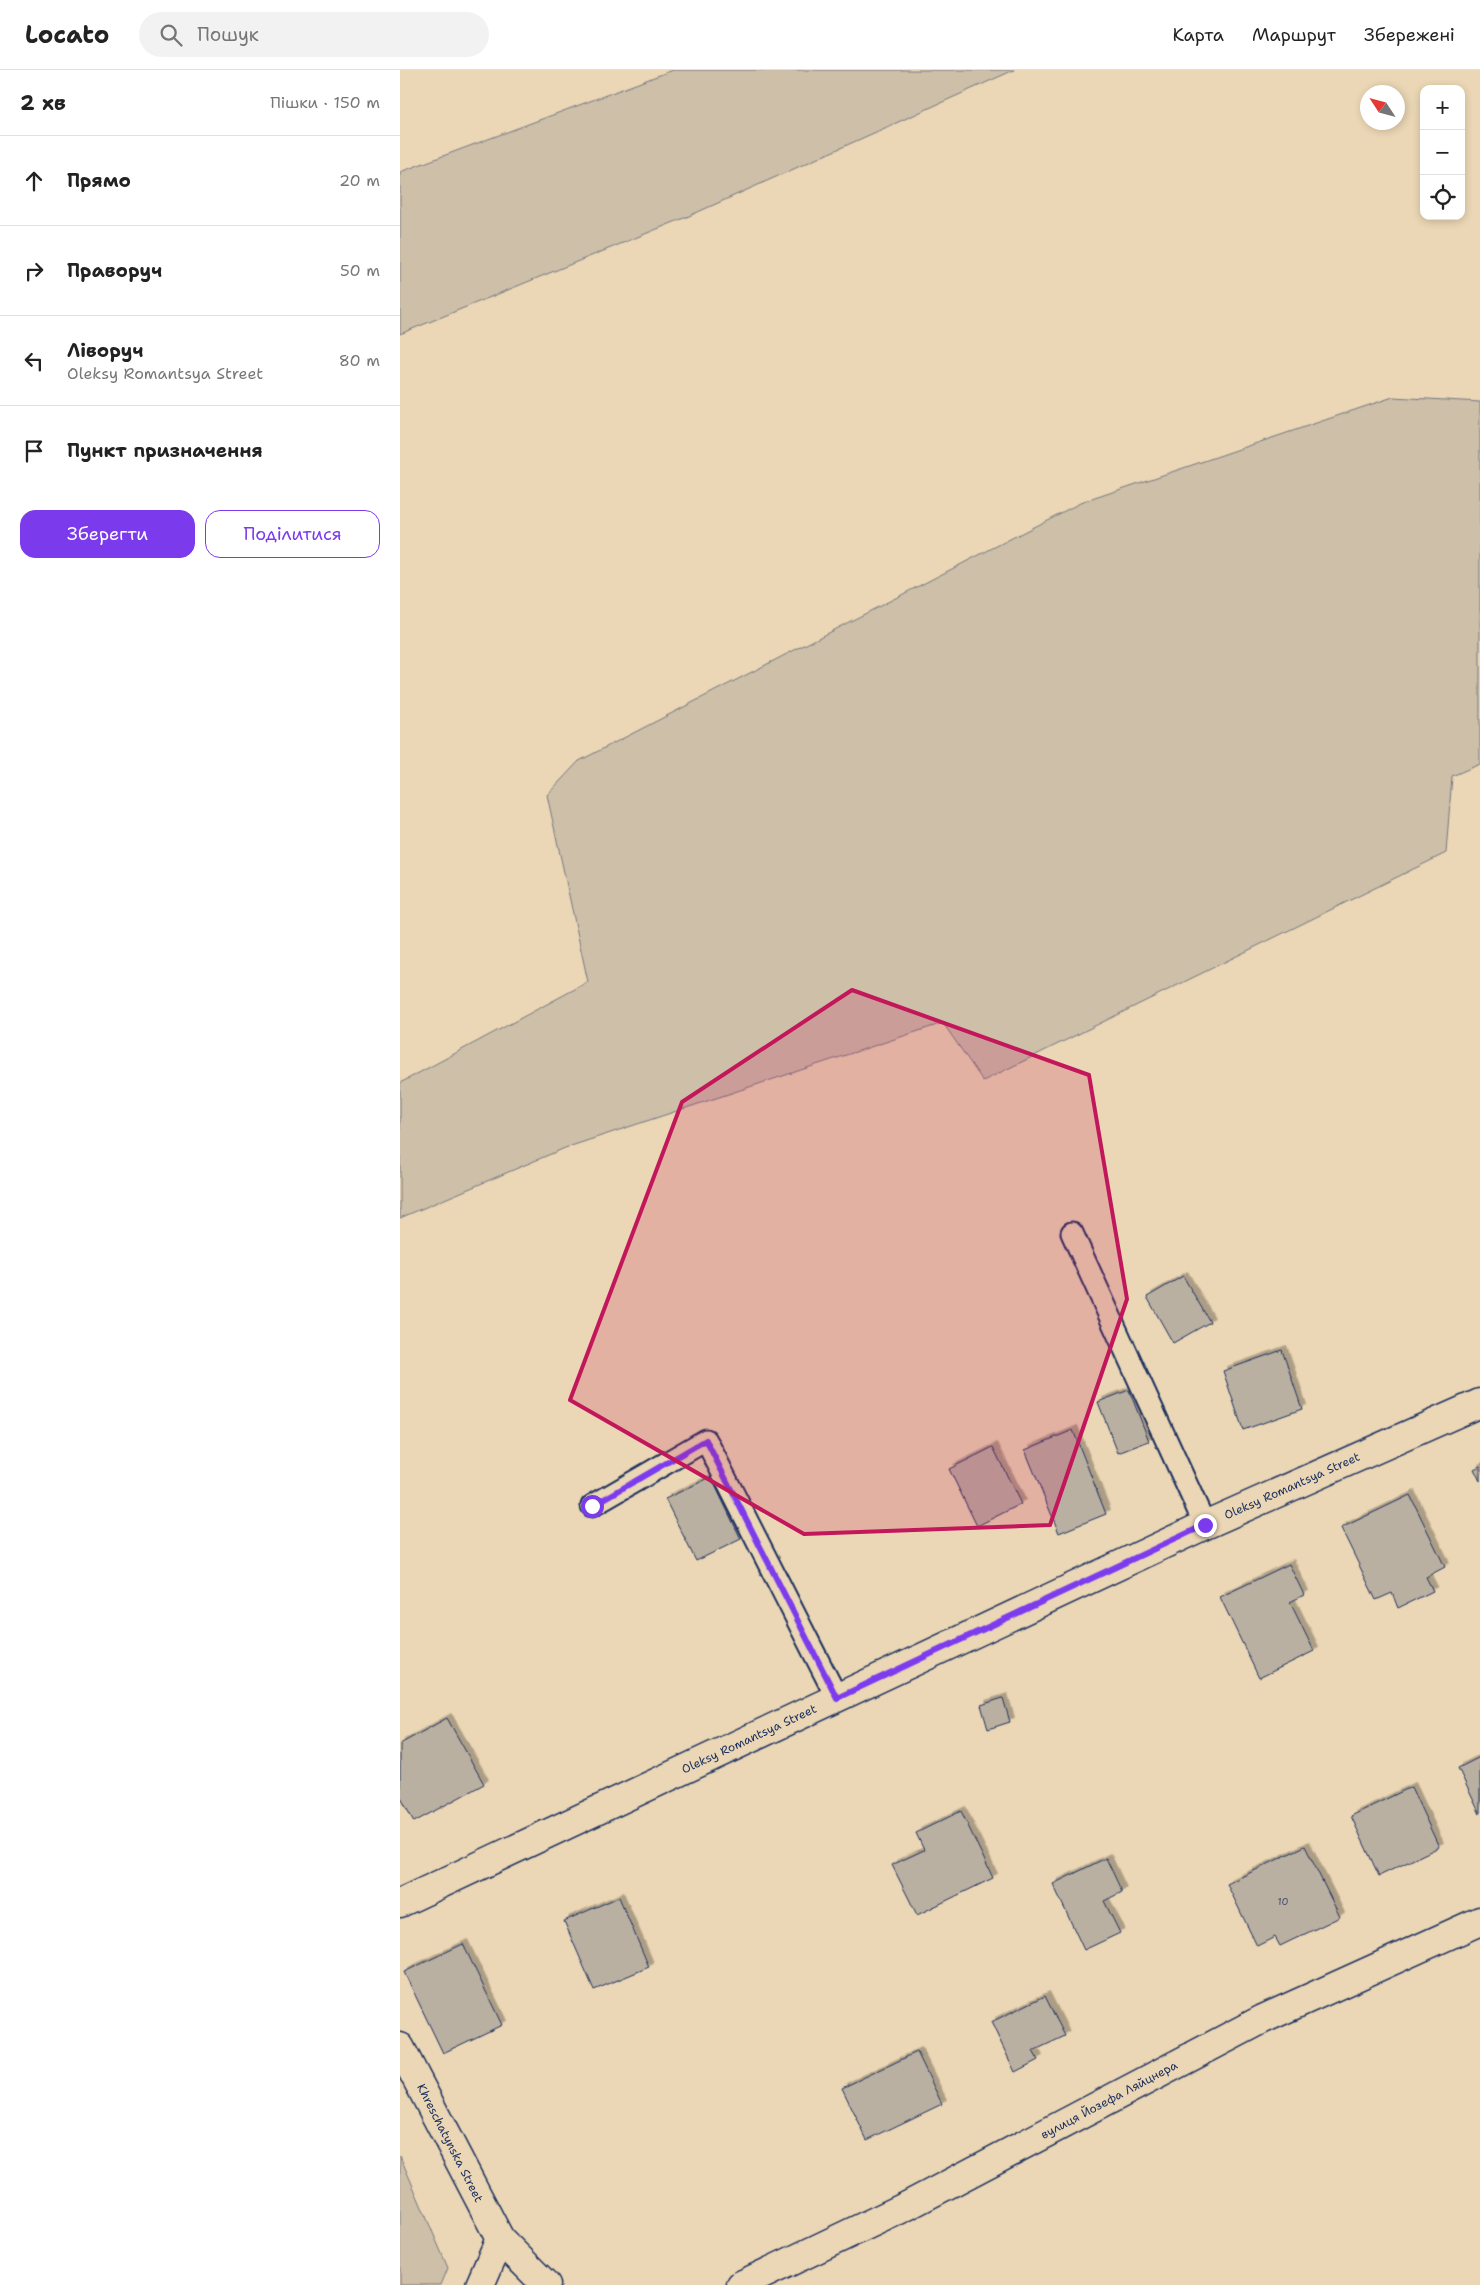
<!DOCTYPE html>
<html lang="uk">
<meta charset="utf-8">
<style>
:root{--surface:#fff;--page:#f2f2f2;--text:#222;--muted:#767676;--line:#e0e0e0;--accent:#7c3aed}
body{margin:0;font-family:"Shantell Sans",sans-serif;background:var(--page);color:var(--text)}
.controls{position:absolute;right:15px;top:15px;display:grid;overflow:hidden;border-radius:10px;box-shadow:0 2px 8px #0003}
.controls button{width:45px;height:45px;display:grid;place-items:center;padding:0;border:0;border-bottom:1px solid var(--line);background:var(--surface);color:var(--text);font:25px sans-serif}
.compass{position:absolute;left:960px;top:15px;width:45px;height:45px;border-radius:50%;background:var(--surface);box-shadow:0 2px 8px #0003;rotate:306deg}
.stop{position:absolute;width:15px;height:15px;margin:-11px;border:4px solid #7c3aed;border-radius:50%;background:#fff}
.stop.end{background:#7c3aed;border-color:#fff;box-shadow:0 1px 5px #0008}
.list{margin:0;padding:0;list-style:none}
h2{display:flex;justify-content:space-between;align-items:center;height:65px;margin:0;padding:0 20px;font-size:21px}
h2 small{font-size:16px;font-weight:400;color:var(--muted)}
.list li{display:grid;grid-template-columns:32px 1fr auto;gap:15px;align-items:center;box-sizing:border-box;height:90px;padding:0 20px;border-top:1px solid var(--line)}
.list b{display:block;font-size:19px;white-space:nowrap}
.list p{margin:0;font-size:16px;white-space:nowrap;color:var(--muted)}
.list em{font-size:16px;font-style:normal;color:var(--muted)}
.actions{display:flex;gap:10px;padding:15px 20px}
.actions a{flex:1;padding:11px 0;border:1px solid var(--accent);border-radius:15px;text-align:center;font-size:18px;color:var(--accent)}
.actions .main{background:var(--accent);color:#fff}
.icon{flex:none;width:28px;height:28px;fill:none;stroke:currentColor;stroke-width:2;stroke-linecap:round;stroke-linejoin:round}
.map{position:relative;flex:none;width:1080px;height:2215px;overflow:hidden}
header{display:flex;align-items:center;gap:30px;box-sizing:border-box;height:70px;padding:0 25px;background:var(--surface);border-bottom:1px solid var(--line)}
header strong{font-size:24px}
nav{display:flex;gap:28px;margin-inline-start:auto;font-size:18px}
.search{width:350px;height:45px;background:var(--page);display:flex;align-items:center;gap:12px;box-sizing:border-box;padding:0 18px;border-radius:28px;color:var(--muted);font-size:19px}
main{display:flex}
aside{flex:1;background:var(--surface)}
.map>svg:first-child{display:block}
.green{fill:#cdbfa8;stroke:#747783}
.building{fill:#bab0a1;stroke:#1b2f5e;filter:url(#shadow)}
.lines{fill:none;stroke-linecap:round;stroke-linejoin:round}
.service-casing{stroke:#1b2f5e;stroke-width:25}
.minor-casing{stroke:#1b2f5e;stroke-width:31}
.service{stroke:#ebd7b5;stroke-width:21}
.minor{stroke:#ebd7b5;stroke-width:28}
.route{stroke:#7c3aed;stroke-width:6}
.marked{fill:#c2185b;fill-opacity:0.2;stroke:#c2185b;stroke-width:4;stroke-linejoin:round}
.labels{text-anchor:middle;stroke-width:5;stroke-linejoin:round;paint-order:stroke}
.number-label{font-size:10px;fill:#434f6f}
.street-label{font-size:12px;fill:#1b2f5e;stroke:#ebd7b5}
</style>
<header>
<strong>Locato</strong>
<div class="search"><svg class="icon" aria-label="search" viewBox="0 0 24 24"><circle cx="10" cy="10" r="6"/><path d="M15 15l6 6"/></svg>Пошук</div>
<nav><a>Карта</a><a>Маршрут</a><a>Збережені</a></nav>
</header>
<main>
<aside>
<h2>2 хв<small>Пішки · 150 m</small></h2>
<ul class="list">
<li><svg class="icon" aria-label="ahead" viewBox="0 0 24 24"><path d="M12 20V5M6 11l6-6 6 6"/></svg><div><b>Прямо</b></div><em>20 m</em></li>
<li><svg class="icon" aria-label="right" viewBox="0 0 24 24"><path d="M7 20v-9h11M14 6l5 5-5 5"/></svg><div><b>Праворуч</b></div><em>50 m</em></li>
<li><svg class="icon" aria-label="left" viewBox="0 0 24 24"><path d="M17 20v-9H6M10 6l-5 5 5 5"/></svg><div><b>Ліворуч</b><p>Oleksy Romantsya Street</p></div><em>80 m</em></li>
<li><svg class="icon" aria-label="arrive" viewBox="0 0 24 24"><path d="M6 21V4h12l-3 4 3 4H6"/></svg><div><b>Пункт призначення</b></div></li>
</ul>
<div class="actions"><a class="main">Зберегти</a><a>Поділитися</a></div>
</aside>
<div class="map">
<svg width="1080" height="2215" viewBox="0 0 1080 2215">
<defs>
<filter id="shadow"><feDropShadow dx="4.5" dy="-4.5" stdDeviation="0" flood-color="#0004"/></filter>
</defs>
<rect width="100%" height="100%" fill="#ebd7b5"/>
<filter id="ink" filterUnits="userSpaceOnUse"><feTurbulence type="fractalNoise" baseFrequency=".02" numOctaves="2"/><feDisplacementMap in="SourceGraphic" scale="10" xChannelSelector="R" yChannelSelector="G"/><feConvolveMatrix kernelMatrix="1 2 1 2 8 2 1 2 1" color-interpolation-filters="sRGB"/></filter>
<g filter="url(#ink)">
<g class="green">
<path d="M273 0H614L289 146 0 264V102Z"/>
<path d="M993 327 1080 332V694L1052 706 1046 783 583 1011 543 953 165 1078 0 1148V1013L188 912 147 725 179 691 680 433Z"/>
<path d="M0 2086 48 2198 41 2215H0Z"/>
</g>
<g class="building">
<path d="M783 1206 810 1252 773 1273 747 1227Z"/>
<path d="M882 1280 902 1339 843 1360 823 1301Z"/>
<path d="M729 1320 749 1371 718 1383 698 1332Z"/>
<path d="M673 1360 706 1444 659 1463 625 1380Z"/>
<path d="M593 1377 621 1434 577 1456 549 1399Z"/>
<path d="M1080 1396V1411L1074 1399Z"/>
<path d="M311 1407 341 1469 296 1491 265 1429Z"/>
<path d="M1010 1425 1045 1497 1026 1507 1033 1521 998 1538 992 1523 976 1530 941 1458Z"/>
<path d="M889 1494 904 1525 890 1532 914 1581 859 1608 820 1527Z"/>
<path d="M603 1628 610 1652 588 1659 581 1635Z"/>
<path d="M47 1648 84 1714 14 1752 0 1726V1674Z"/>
<path d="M1080 1687V1744L1058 1698Z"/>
<path d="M1011 1717 1039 1777 979 1806 951 1746Z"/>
<path d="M561 1741 593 1808 517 1845 492 1795 524 1780 516 1763Z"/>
<path d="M905 1776 940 1847 880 1876 875 1867 857 1876 827 1814Z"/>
<path d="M706 1788 722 1822 704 1831 720 1863 684 1880 653 1814Z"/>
<path d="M219 1827 249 1897 194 1920 164 1851Z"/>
<path d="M63 1874 102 1955 43 1983 4 1902Z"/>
<path d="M645 1926 665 1966 633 1981 638 1990 615 2002 591 1952Z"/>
<path d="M517 1982 542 2034 467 2070 442 2018Z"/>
</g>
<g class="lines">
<g class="service-casing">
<g id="service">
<path d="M672 1163 805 1455"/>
<path d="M192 1436 306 1370 437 1628"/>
</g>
</g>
<g class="minor-casing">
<g id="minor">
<path d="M0 1833 805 1455 1080 1333"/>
<path d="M0 1977 100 2169"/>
<path d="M80 2215 100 2169 146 2215"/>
<path d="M341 2215 507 2136 863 1949 1080 1851"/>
</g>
</g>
<use href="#service" class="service"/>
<use href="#minor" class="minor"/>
</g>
</g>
<g class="lines" filter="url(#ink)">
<path class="route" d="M192 1436 306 1370 437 1628 805 1455"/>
</g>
<path class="marked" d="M452 920 689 1005 727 1229 650 1455 404 1464 170 1330 282 1032Z"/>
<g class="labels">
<g class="number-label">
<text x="883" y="1835">10</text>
</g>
<g class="street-label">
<text transform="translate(892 1416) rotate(-24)" y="4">Oleksy Romantsya Street</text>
<text transform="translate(349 1669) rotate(-25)" y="4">Oleksy Romantsya Street</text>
<text transform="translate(709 2030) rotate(-28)" y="4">вулиця Йозефа Ляйцнера</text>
<text transform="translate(50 2073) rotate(63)" y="4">Khreschatynska Street</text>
</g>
</g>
</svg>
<div class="controls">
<button>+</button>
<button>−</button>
<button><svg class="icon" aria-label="locate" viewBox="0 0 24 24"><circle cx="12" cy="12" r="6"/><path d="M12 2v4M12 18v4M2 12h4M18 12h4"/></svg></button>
</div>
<svg class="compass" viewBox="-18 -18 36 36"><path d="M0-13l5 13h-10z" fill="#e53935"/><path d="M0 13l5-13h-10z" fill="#767676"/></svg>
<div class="stop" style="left:192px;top:1436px"></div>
<div class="stop end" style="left:805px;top:1455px"></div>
</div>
</main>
